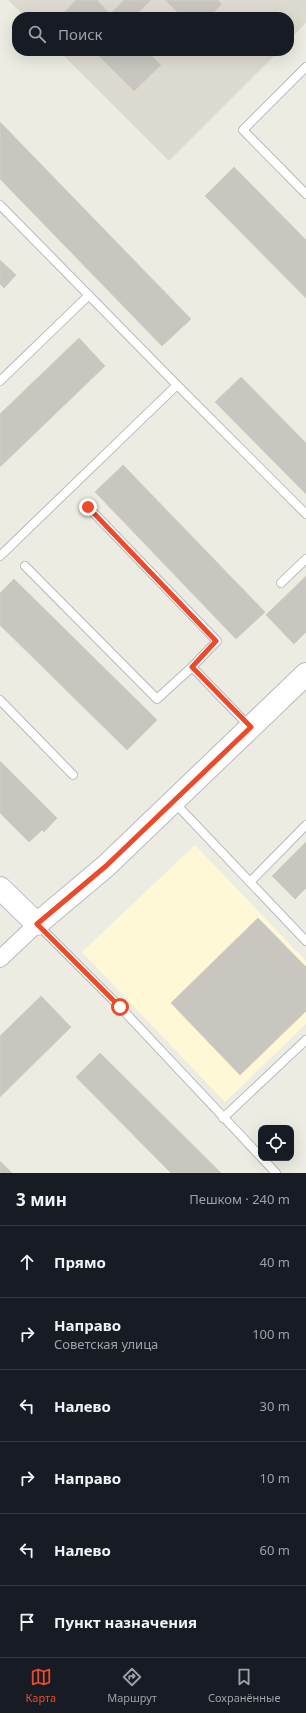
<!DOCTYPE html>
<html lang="ru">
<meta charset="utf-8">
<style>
:root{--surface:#171b24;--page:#20242c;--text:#f1f3f6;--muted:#9ea1a6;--line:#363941;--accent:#eb4a2b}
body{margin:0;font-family:"Noto Sans",sans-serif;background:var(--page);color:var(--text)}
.controls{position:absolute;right:12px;bottom:12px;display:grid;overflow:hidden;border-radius:8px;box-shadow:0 4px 16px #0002}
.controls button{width:36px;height:36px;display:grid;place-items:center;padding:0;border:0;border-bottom:1px solid var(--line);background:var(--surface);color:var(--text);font:20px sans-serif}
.stop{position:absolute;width:12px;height:12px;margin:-9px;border:3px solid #eb4a2b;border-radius:50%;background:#fff}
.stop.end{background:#eb4a2b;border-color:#fff;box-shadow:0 1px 4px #0008}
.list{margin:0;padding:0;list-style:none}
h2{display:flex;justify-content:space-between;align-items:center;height:52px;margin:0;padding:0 16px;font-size:17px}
h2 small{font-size:13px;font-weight:400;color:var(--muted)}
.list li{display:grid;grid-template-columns:26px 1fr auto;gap:12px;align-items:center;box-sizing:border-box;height:72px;padding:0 16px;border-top:1px solid var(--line)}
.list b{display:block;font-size:15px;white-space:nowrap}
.list p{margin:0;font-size:13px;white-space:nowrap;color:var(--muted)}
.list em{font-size:13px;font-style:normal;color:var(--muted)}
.icon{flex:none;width:22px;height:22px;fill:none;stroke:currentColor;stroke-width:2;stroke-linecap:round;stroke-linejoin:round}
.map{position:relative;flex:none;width:306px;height:1173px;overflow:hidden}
.search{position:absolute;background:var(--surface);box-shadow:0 4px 16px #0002;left:12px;right:12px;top:12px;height:44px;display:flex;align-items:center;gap:10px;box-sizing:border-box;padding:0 14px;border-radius:16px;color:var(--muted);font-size:15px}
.sheet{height:484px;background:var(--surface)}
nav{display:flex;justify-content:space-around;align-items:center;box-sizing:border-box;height:56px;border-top:1px solid var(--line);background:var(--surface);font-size:11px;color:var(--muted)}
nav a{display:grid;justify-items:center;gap:2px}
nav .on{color:var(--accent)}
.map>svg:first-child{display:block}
.commercial{fill:#fef8d6}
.education{fill:#dddbd0}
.building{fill:#c8c6bf;stroke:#d2cec0}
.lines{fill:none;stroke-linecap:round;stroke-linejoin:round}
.lane-casing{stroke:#b7b9bf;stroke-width:10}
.street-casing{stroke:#b7b9bf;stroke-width:18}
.secondary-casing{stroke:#b8bbc1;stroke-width:24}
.lane{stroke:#fff;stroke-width:8}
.street{stroke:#fff;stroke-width:16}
.secondary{stroke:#fff;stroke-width:22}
.route{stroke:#eb4a2b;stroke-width:5}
</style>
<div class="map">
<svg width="306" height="1173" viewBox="0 0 306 1173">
<rect width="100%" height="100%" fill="#edece2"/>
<path class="commercial" d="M195 845 306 961V1024L225 1102 82 952Z"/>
<g class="education">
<path d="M8 0H306V23L289 40V17H25Z"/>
<path d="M59 51H279L169 161Z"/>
</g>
<g class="building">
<path d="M76 0H97L110 14 124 0H151L134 17H60Z"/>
<path d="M165 0H218L222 4 209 17H182Z"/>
<path d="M94 51H147L161 65 134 91Z"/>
<path d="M0 122 191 319 162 346 0 179Z"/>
<path d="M234 167 306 240V298L205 196Z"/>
<path d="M0 260 16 275 4 288 0 284Z"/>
<path d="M79 338 105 366 0 467V414Z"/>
<path d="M241 377 306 443V494L215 402Z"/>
<path d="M123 465 265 612 236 639 95 492Z"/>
<path d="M306 576V632L294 644 266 615Z"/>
<path d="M14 579 157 720 127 750 0 625V593Z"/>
<path d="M0 761 57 818 44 832 42 830 29 842 0 813Z"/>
<path d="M306 842V888L295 899 272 876Z"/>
<path d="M258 918 306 967V1011L240 1075 171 1003Z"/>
<path d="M41 996 71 1027 0 1097V1036Z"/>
<path d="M100 1053 221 1173H171L76 1077Z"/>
<path d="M0 1161 12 1173H0Z"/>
</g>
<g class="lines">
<g class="lane-casing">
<g id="lane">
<path d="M306 67 243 130 306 194"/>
<path d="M0 205 177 385 0 556"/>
<path d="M0 381 89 295"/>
<path d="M177 385 306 514"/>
<path d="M88 507 217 641 192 667 250 727"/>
<path d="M25 566 157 699 192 667"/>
<path d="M281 583 306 559"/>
<path d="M0 700 73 775"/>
<path d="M174 802 306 941"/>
<path d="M250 882 306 825"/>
<path d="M37 924 120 1007 261 1157"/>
<path d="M223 1118 306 1040"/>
<path d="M262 1158 276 1173"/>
</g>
</g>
<g class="street-casing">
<path id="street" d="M0 959 37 924"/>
</g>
<g class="secondary-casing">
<path id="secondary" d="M0 888 37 924 106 866 306 674"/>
</g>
<use href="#lane" class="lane"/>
<use href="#street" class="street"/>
<use href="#secondary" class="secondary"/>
</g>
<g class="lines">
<path class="route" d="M88 507 216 641 192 667 251 727 106 866 37 924 120 1007"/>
</g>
</svg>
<div class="controls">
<button><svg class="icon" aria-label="locate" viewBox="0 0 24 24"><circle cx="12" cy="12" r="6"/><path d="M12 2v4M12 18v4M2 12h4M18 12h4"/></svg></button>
</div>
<div class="stop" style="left:120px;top:1007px"></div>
<div class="stop end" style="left:88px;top:507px"></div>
<div class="search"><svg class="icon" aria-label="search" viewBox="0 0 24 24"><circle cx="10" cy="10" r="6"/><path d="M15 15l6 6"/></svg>Поиск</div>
</div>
<section class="sheet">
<h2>3 мин<small>Пешком · 240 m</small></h2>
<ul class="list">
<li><svg class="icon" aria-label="ahead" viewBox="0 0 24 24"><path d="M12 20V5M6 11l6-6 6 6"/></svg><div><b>Прямо</b></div><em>40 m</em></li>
<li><svg class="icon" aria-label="right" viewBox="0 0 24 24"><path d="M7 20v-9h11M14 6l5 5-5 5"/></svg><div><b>Направо</b><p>Советская улица</p></div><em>100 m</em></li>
<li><svg class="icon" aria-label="left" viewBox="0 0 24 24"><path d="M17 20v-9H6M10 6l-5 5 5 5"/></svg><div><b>Налево</b></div><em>30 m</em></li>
<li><svg class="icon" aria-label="right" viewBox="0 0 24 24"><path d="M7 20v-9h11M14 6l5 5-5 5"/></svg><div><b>Направо</b></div><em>10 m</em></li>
<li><svg class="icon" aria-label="left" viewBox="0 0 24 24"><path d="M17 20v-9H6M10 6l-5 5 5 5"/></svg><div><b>Налево</b></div><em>60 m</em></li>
<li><svg class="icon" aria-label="arrive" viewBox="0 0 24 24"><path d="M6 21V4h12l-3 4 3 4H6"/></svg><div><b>Пункт назначения</b></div></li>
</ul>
</section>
<nav>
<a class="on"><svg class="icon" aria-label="map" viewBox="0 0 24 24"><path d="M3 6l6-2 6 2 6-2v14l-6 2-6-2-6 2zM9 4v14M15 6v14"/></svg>Карта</a>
<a><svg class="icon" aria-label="directions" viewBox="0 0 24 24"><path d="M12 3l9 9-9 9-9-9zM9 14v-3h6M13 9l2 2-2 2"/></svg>Маршрут</a>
<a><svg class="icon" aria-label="saved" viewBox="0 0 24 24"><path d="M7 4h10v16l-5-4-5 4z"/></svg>Сохранённые</a>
</nav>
